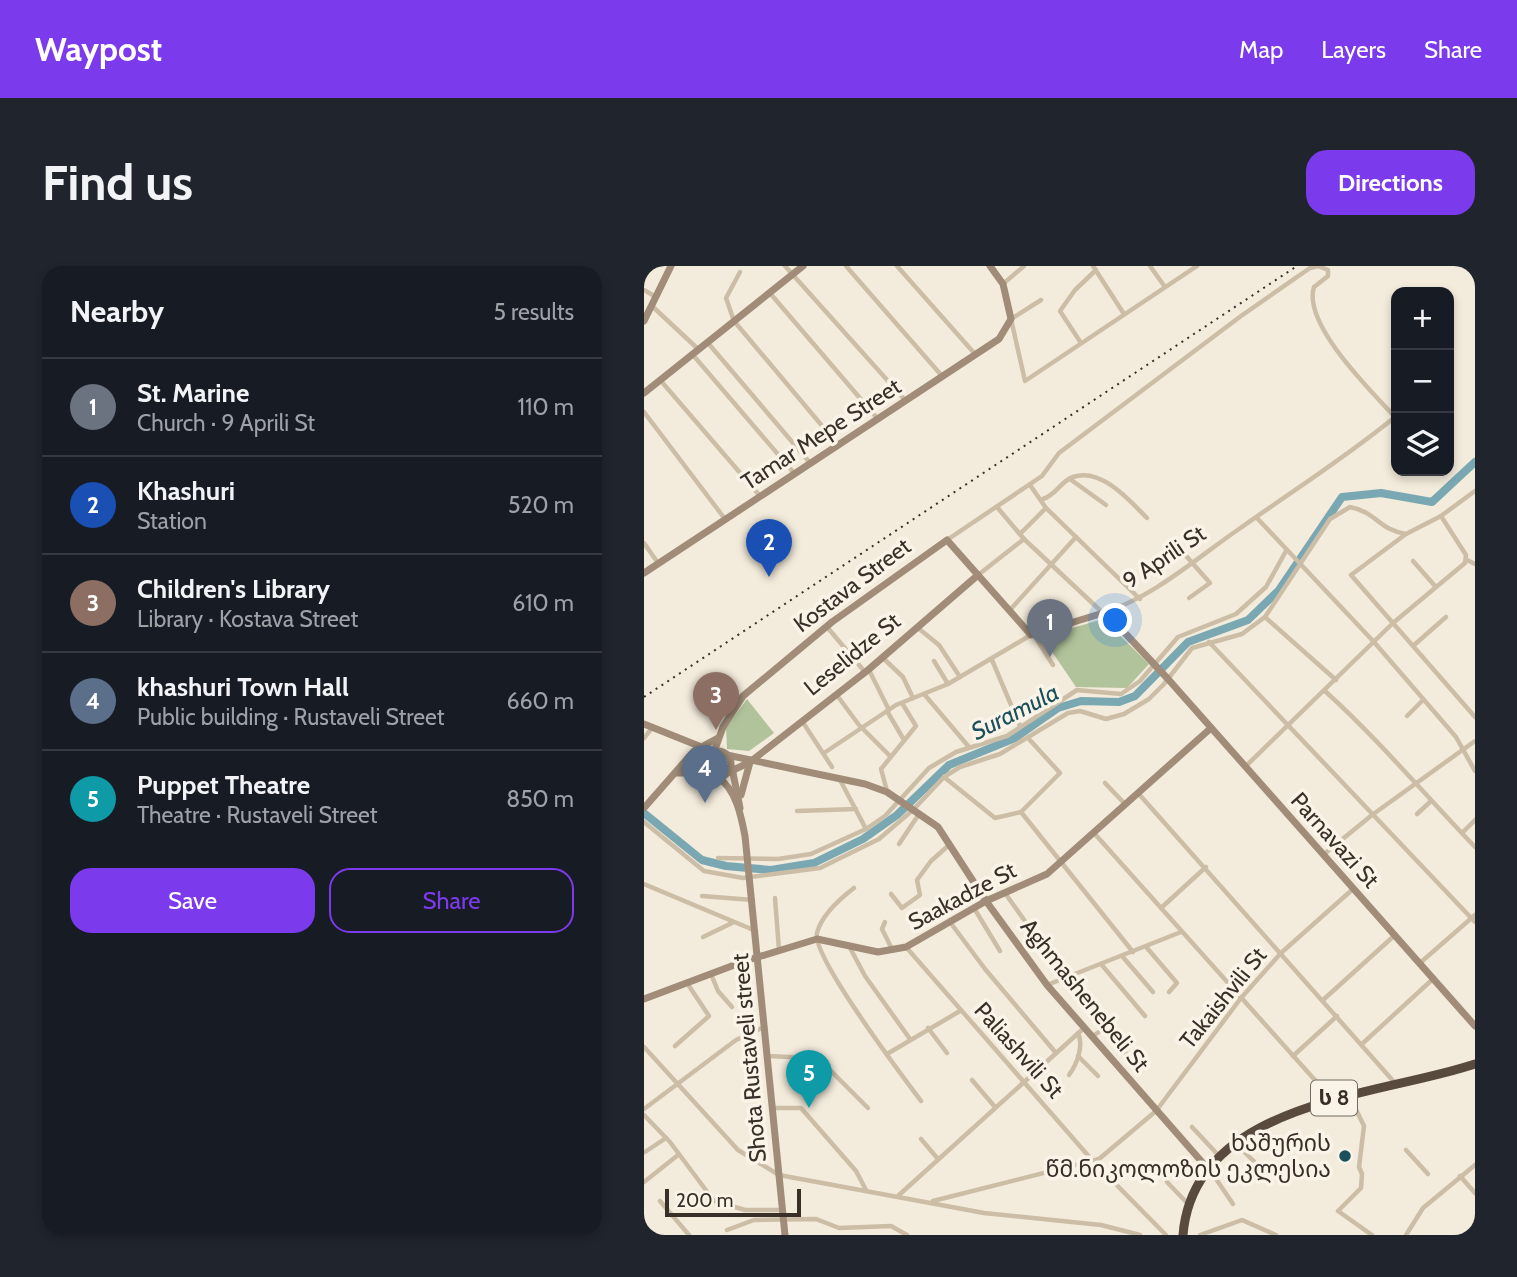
<!DOCTYPE html>
<meta charset="utf-8">
<style>
:root{--surface:#171b24;--page:#20242c;--text:#f1f3f6;--muted:#9ea1a6;--line:#363941;--accent:#7c3aed}
body{margin:0;font-family:Cabin,"Noto Sans Georgian",sans-serif;background:var(--page);color:var(--text)}
.controls{position:absolute;right:21px;top:21px;display:grid;overflow:hidden;border-radius:14px;box-shadow:0 4px 10px #0003}
.controls button{width:63px;height:63px;display:grid;place-items:center;padding:0;border:0;border-bottom:2px solid var(--line);background:var(--surface);color:var(--text);font:35px sans-serif}
.scale{position:absolute;left:21px;bottom:18px;width:136px;box-sizing:border-box;padding-left:7px;border:4px solid #382f28;border-top:0;font-size:19px;line-height:24px;white-space:nowrap;color:#382f28;-webkit-text-stroke:5px #faf4e8;paint-order:stroke}
.you{position:absolute;left:472px;top:355px;width:24px;height:24px;margin:-18px;border:5px solid #fff;border-radius:50%;background:#1a73e8;box-shadow:0 0 0 10px #1a73e833}
.badge{display:grid;place-items:center;width:46px;height:46px;border-radius:50%;background:var(--accent);color:#fff;font-size:23px;font-weight:700}
.pin{position:absolute;translate:-50% -58px;filter:drop-shadow(0 2px 4px #0008)}
.pin::after{content:'';position:absolute;top:37px;width:24px;height:21px;background:inherit;clip-path:polygon(0 0,100% 0,50% 100%)}
.list{margin:0;padding:0;list-style:none}
h2{display:flex;justify-content:space-between;align-items:center;height:91px;margin:0;padding:0 28px;font-size:30px}
h2 small{font-size:23px;font-weight:400;color:var(--muted)}
.list li{display:grid;grid-template-columns:46px 1fr auto;gap:21px;align-items:center;box-sizing:border-box;height:98px;padding:0 28px;border-top:2px solid var(--line)}
.list b{display:block;font-size:26px;white-space:nowrap}
.list p{margin:0;font-size:23px;white-space:nowrap;color:var(--muted)}
.list em{font-size:23px;font-style:normal;color:var(--muted)}
.actions{display:flex;gap:14px;padding:21px 28px}
.actions a{flex:1;padding:16px 0;border:2px solid var(--accent);border-radius:21px;text-align:center;font-size:24px;color:var(--accent)}
.actions .main{background:var(--accent);color:#fff}
.icon{flex:none;width:38px;height:38px;fill:none;stroke:currentColor;stroke-width:2;stroke-linecap:round;stroke-linejoin:round}
.map{position:relative;flex:none;width:831px;height:969px;overflow:hidden;border-radius:21px}
header{display:flex;align-items:center;gap:42px;box-sizing:border-box;height:98px;padding:0 35px;background:var(--accent);color:#fff}
header strong{font-size:33px}
nav{display:flex;gap:38px;margin-inline-start:auto;font-size:24px}
.intro{display:flex;align-items:center;justify-content:space-between;box-sizing:border-box;height:168px;padding:0 42px}
h1{margin:0;font-size:49px}
.button{padding:18px 32px;border-radius:21px;background:var(--accent);color:#fff;font-size:24px;font-weight:700}
main{display:flex;gap:42px;padding:0 42px}
aside{flex:1;background:var(--surface);border-radius:21px;box-shadow:0 4px 10px #0003}
.map>svg:first-child{display:block}
.green{fill:#b0c39a}
.lines{fill:none;stroke-linecap:round;stroke-linejoin:round}
.river{stroke:#79a8b2;stroke-width:8}
.street{stroke:#ccbda6;stroke-width:4.5}
.secondary{stroke:#a08c78;stroke-width:7}
.highway{stroke:#594a3e;stroke-width:9}
.rail{stroke:#382f28;stroke-width:2;stroke-dasharray:2 5;stroke-linecap:butt}
.poi-dot{fill:#1b4f5b;stroke:#faf4e8;stroke-width:2.5}
.labels{text-anchor:middle;stroke-width:7;stroke-linejoin:round;paint-order:stroke}
.shield{fill:#faf4e8;stroke:#726a62;stroke-width:2}
.shield-label{font-size:21px;font-weight:bold;fill:#382f28}
.street-label{font-size:23px;fill:#382f28;stroke:#faf4e8}
.poi-label{font-size:23px;fill:#382f28;stroke:#faf4e8;text-anchor:end}
.water-label{font-size:24px;font-style:italic;fill:#1b4f5b;stroke:#faf4e8}
</style>
<header>
<strong>Waypost</strong>
<nav><a>Map</a><a>Layers</a><a>Share</a></nav>
</header>
<div class="intro"><h1>Find us</h1><a class="button">Directions</a></div>
<main>
<aside>
<h2>Nearby<small>5 results</small></h2>
<ul class="list">
<li><span class="badge" style="background:#6b7280">1</span><div><b>St. Marine</b><p>Church · 9 Aprili St</p></div><em>110 m</em></li>
<li><span class="badge" style="background:#1a4fb4">2</span><div><b>Khashuri</b><p>Station</p></div><em>520 m</em></li>
<li><span class="badge" style="background:#8d6e63">3</span><div><b>Children's Library</b><p>Library · Kostava Street</p></div><em>610 m</em></li>
<li><span class="badge" style="background:#5c6f8a">4</span><div><b>khashuri Town Hall</b><p>Public building · Rustaveli Street</p></div><em>660 m</em></li>
<li><span class="badge" style="background:#0f9aa8">5</span><div><b>Puppet Theatre</b><p>Theatre · Rustaveli Street</p></div><em>850 m</em></li>
</ul>
<div class="actions"><a class="main">Save</a><a>Share</a></div>
</aside>
<div class="map">
<svg width="831" height="969" viewBox="0 0 831 969">
<rect width="100%" height="100%" fill="#f3ebdb"/>
<g class="green">
<path d="M459 353 505 398 483 422 432 421 398 371Z"/>
<path d="M103 433 130 467 105 485 83 483 82 462Z"/>
<circle cx="73" cy="498" r="8"/>
</g>
<g class="lines">
<path class="river" d="M0 547 58 594 82 600 127 604 170 597 219 573 253 549 305 499 371 472 414 442 437 435 475 436 491 430 544 376 604 354 635 324 698 231 737 227 788 236 831 196"/>
<g class="street">
<path d="M141 0 261 134"/>
<path d="M202 0 298 110"/>
<path d="M253 0 331 88"/>
<path d="M449 0 480 48"/>
<path d="M506 0 521 21"/>
<path d="M96 6 82 32 90 55 195 180"/>
<path d="M359 18 380 0"/>
<path d="M0 24 12 31"/>
<path d="M125 26 233 152"/>
<path d="M397 34 367 53 381 115 553 0"/>
<path d="M8 40 54 83"/>
<path d="M64 77 167 198"/>
<path d="M437 77 416 45 431 24 452 4"/>
<path d="M49 89 150 207"/>
<path d="M17 115 116 230"/>
<path d="M0 146 81 253"/>
<path d="M426 213 462 239"/>
<path d="M386 219 402 242 496 333"/>
<path d="M831 225 797 250 762 268 707 309 831 451"/>
<path d="M399 233C412 229 417 215 429 211 457 201 486 235 503 252"/>
<path d="M353 241 380 273 459 347C511 330 550 294 595 263 647 226 701 192 751 151"/>
<path d="M613 252 730 376 812 471 831 505"/>
<path d="M376 268 402 242"/>
<path d="M303 274 398 210 415 187 597 50 666 2 674 0 684 4V10L670 21C658 58 728 126 751 151"/>
<path d="M529 275 566 317 545 332"/>
<path d="M0 277 14 297"/>
<path d="M823 294 831 298"/>
<path d="M769 295 791 320"/>
<path d="M334 309 380 273"/>
<path d="M365 345 432 271"/>
<path d="M621 351 692 414"/>
<path d="M183 361 221 406"/>
<path d="M274 362 295 379 316 411"/>
<path d="M390 369 409 399"/>
<path d="M565 376 831 656"/>
<path d="M769 380 802 351"/>
<path d="M239 392 259 411 269 432"/>
<path d="M348 394 376 460"/>
<path d="M290 395 304 418"/>
<path d="M225 404 245 444"/>
<path d="M681 425C735 474 781 529 831 581"/>
<path d="M192 428 215 459 246 490"/>
<path d="M280 428 325 481"/>
<path d="M243 445 260 474"/>
<path d="M763 450 779 434"/>
<path d="M158 455 188 501"/>
<path d="M0 472 8 462"/>
<path d="M180 487 252 439 304 418 387 369"/>
<path d="M601 501 749 357 821 297 822 289 797 250"/>
<path d="M300 511 351 552 377 546 416 507 384 472"/>
<path d="M195 512 222 563"/>
<path d="M461 517 481 538"/>
<path d="M243 525 237 503 272 460 258 437"/>
<path d="M494 527 751 817"/>
<path d="M153 545 212 543"/>
<path d="M377 546 489 686"/>
<path d="M773 548 786 536"/>
<path d="M0 556 60 605 99 612 176 602 235 573 270 543 300 511 316 501 356 488 424 447 436 445 462 453 480 448 505 433 520 418 548 382 598 368 621 351 686 253 706 241C732 246 735 264 762 268"/>
<path d="M450 567 687 832"/>
<path d="M818 567 831 554"/>
<path d="M255 578 275 548"/>
<path d="M679 589 728 549 831 475"/>
<path d="M74 592 134 593 167 588 222 563 241 550 285 502 312 486 363 470 433 424 477 428 496 415 534 371 592 348 622 321 642 285"/>
<path d="M0 618 112 665"/>
<path d="M210 622C197 632 177 650 173 667 167 689 259 811 277 835"/>
<path d="M361 627 383 658"/>
<path d="M247 628 258 642 276 629 273 614 287 595 305 579"/>
<path d="M58 630 109 634"/>
<path d="M131 632 135 684"/>
<path d="M330 642 356 685"/>
<path d="M517 642 562 601"/>
<path d="M241 656 238 663 248 683"/>
<path d="M306 656 341 703 412 787"/>
<path d="M59 671 88 657"/>
<path d="M205 680 221 710 266 773"/>
<path d="M262 681 448 894 522 969"/>
<path d="M503 682 533 717 525 726"/>
<path d="M405 685 426 709"/>
<path d="M478 690 509 726"/>
<path d="M776 697 831 649"/>
<path d="M457 698 501 750"/>
<path d="M67 708 74 725 88 741"/>
<path d="M403 719 537 666"/>
<path d="M679 734 751 669"/>
<path d="M284 762 303 787"/>
<path d="M449 770 459 763H462L485 791"/>
<path d="M718 778 790 712"/>
<path d="M31 780 65 750 43 717"/>
<path d="M0 781 94 884 135 909 340 947 457 959 496 969"/>
<path d="M243 788 316 745"/>
<path d="M123 790 168 792 179 797 224 842"/>
<path d="M434 790 454 810"/>
<path d="M649 790 693 750"/>
<path d="M425 809C433 798 440 780 434 767"/>
<path d="M328 814 351 841"/>
<path d="M705 829 720 860 715 901 718 908 717 922 694 945 728 969"/>
<path d="M129 842H157L212 905 222 924"/>
<path d="M0 843 92 774 120 761"/>
<path d="M0 849 26 876 70 935 101 944H138"/>
<path d="M548 861 576 891"/>
<path d="M277 873 294 893"/>
<path d="M593 879 621 906"/>
<path d="M762 884 784 908"/>
<path d="M1 886 22 872"/>
<path d="M566 904 589 938"/>
<path d="M816 910 831 927"/>
<path d="M0 916 34 889"/>
<path d="M523 916 545 939"/>
<path d="M255 929 440 762"/>
<path d="M16 935 45 969"/>
<path d="M289 935 455 893 512 845 597 732 637 687 709 623"/>
<path d="M83 964 110 954 172 953 195 962 247 960 263 969"/>
<path d="M556 969 598 954 632 969"/>
<path d="M762 969 779 942 831 899"/>
</g>
<g class="secondary">
<path d="M0 55 27 0"/>
<path d="M0 127 159 0"/>
<path d="M0 307 355 73 367 53 359 18 346 0"/>
<path d="M0 458 70 486 79 461 99 430 188 356 303 274 387 369 456 348 465 350 524 413 831 760"/>
<circle cx="74" cy="498" r="13"/>
<path d="M83 489 221 518 243 526 294 561 342 635 403 719 565 904"/>
<path d="M88 502 96 542"/>
<path d="M32 507H65"/>
<path d="M83 507 106 496 224 404 334 309"/>
<path d="M74 511C92 524 97 549 101 570L141 969"/>
<path d="M97 529 106 496"/>
<path d="M0 542 50 485 74 472"/>
<path d="M0 733 101 695 173 673 234 686 262 681 342 635 403 608 567 462"/>
</g>
<path class="highway" d="M539 969C550 835 736 830 831 798"/>
<path class="rail" d="M0 431 653 0"/>
</g>
<circle class="poi-dot" cx="701" cy="890" r="7"/>
<g class="labels">
<rect class="shield" x="667" y="814.5" width="46" height="35" rx="5"/>
<g class="shield-label">
<text x="690" y="839">ს 8</text>
</g>
<g class="street-label">
<text transform="translate(177 168) rotate(-33)" y="8">Tamar Mepe Street</text>
<text transform="translate(520 291) rotate(-34)" y="8">9 Aprili St</text>
<text transform="translate(208 319) rotate(-37)" y="8">Kostava Street</text>
<text transform="translate(208 388) rotate(-39)" y="8">Leselidze St</text>
<text transform="translate(691 574) rotate(48)" y="8">Parnavazi St</text>
<text transform="translate(318 630) rotate(-28)" y="8">Saakadze St</text>
<text transform="translate(441 729) rotate(51)" y="8">Aghmashenebeli St</text>
<text transform="translate(579 732) rotate(-51)" y="8">Takaishvili St</text>
<text transform="translate(375 784) rotate(48)" y="8">Paliashvili St</text>
<text transform="translate(105 792) rotate(-95)" y="8">Shota Rustaveli street</text>
</g>
<g class="poi-label">
<text x="687" y="885">ხაშურის<tspan x="687" dy="26">წმ.ნიკოლოზის ეკლესია</tspan></text>
</g>
<g class="water-label">
<text transform="translate(371 446) rotate(-27)" y="8">Suramula</text>
</g>
</g>
</svg>
<div class="controls">
<button>+</button>
<button>−</button>
<button><svg class="icon" aria-label="layers" viewBox="0 0 24 24"><path d="M12 4l9 5-9 5-9-5zM3 14l9 5 9-5"/></svg></button>
</div>
<div class="scale">200 m</div>
<div class="you"></div>
<div class="pin badge" style="left:406px;top:391px;background:#6b7280">1</div>
<div class="pin badge" style="left:125px;top:311px;background:#1a4fb4">2</div>
<div class="pin badge" style="left:72px;top:464px;background:#8d6e63">3</div>
<div class="pin badge" style="left:61px;top:537px;background:#5c6f8a">4</div>
<div class="pin badge" style="left:165px;top:842px;background:#0f9aa8">5</div>
</div>
</main>
